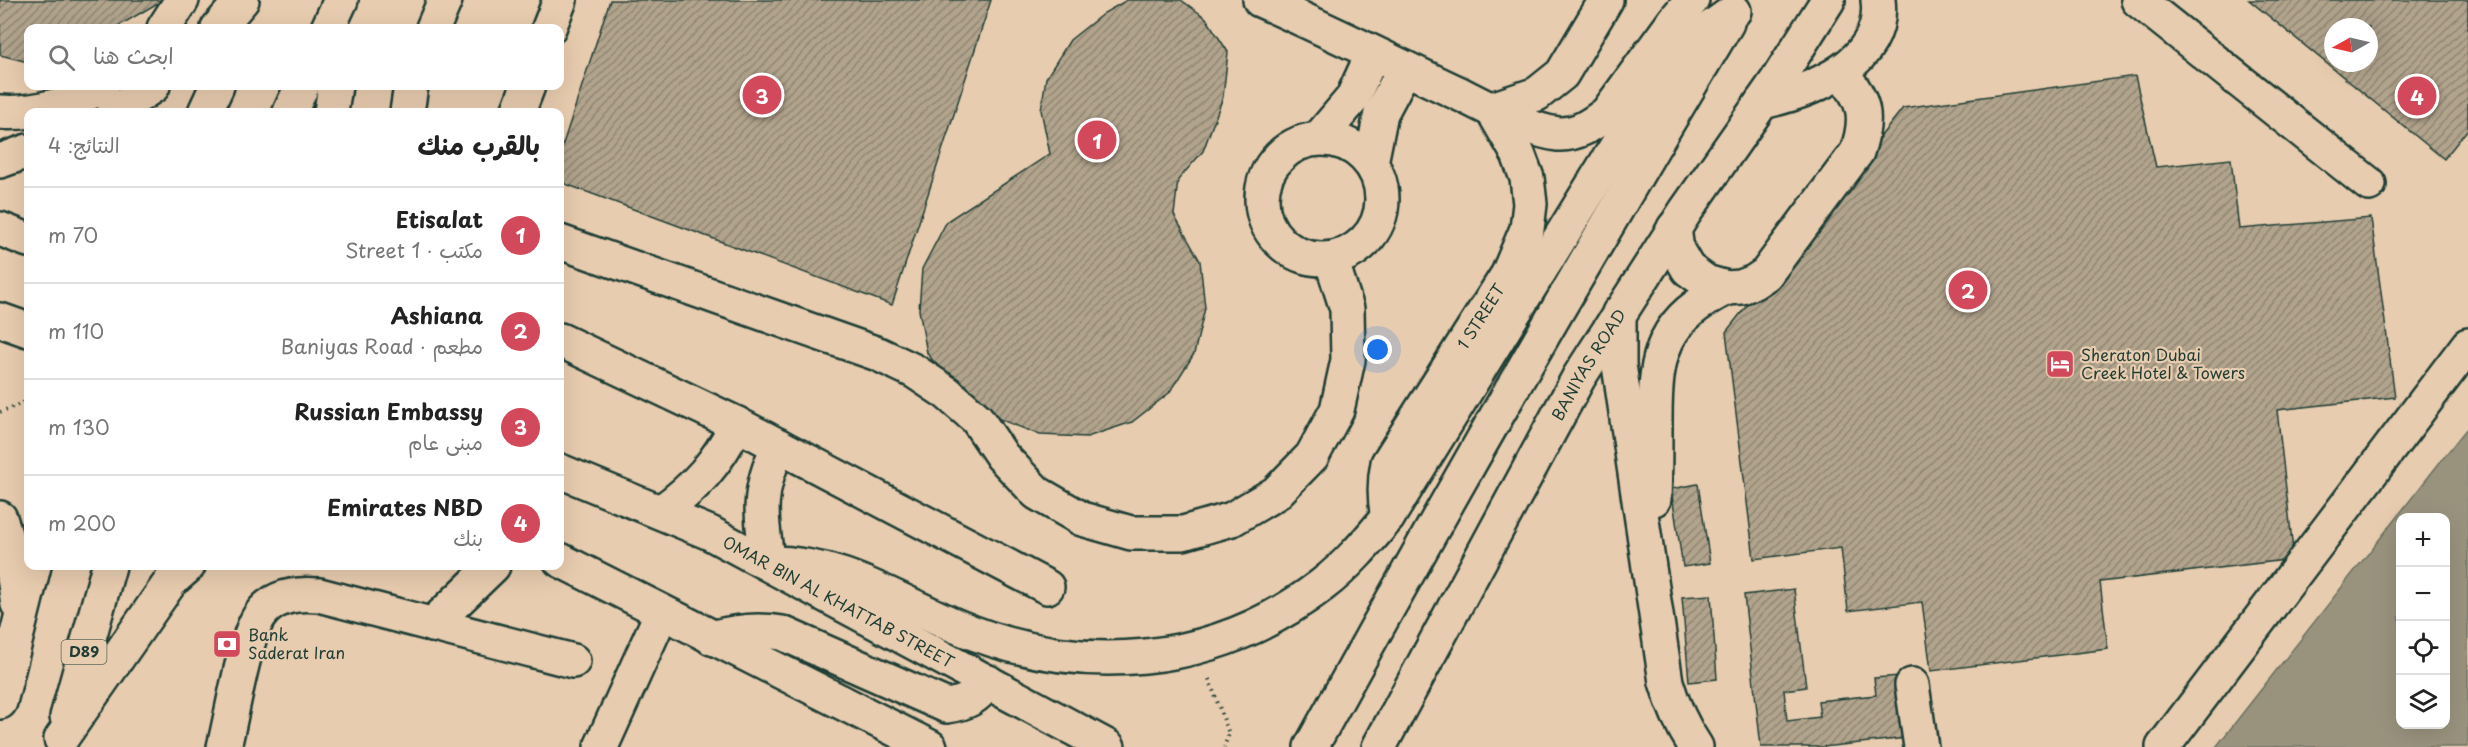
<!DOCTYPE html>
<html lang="ar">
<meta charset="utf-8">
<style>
:root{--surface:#fff;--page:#f6f6f6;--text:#222;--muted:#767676;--line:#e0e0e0;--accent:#d1495b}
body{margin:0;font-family:"Playpen Sans","Playpen Sans Arabic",sans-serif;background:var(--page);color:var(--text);direction:rtl}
.controls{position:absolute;right:18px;bottom:18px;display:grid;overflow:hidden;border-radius:12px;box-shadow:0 6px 24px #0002}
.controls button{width:54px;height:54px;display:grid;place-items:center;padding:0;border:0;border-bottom:2px solid var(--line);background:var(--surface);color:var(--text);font:30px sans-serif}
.compass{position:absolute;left:2324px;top:18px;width:54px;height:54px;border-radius:50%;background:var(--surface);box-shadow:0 6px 24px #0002;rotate:262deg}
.you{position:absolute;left:1378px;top:350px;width:21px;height:21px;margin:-15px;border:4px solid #fff;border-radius:50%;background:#1a73e8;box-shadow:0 0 0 9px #1a73e833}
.badge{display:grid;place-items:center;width:39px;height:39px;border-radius:50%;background:var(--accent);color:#fff;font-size:20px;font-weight:700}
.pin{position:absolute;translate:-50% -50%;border:3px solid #fff;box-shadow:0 2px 6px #0006}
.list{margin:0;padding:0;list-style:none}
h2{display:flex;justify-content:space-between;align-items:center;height:78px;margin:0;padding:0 24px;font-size:26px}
h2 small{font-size:20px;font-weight:400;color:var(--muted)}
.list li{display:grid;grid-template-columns:39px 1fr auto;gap:18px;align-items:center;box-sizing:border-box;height:96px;padding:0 24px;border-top:2px solid var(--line)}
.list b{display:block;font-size:22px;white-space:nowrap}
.list p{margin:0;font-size:20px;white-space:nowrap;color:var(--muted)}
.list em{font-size:20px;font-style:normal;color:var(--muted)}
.icon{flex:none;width:33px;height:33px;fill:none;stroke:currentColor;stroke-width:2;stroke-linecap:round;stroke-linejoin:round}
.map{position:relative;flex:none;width:2468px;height:747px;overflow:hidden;direction:ltr}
.search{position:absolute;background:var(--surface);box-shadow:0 6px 24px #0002;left:24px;top:24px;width:540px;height:66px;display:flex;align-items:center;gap:15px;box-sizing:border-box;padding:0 21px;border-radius:12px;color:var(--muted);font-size:22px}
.panel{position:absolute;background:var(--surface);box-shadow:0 6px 24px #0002;left:24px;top:108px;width:540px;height:462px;border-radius:12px;direction:rtl}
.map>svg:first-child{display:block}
.water{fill:#99937e;stroke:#687160;stroke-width:1.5;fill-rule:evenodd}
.building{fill:url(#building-hatch);stroke:#1f3d34;stroke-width:1.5;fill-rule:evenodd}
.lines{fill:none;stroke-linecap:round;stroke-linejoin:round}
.minor-casing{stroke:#1f3d34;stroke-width:38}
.major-casing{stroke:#1f3d34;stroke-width:38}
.path{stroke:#1f3d34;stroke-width:4;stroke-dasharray:1.5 4.5;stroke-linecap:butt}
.minor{stroke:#e8ccaf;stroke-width:33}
.major{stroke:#e8ccaf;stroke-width:33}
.labels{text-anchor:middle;stroke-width:4.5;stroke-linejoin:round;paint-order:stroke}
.shield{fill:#e8ccaf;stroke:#5b6859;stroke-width:1.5}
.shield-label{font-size:15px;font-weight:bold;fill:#1f3d34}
.street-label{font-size:16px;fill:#1f3d34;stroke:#e8ccaf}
.poi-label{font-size:16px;fill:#1f3d34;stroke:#e8ccaf;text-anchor:start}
</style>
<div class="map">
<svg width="2468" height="747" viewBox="0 0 2468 747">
<defs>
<pattern id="building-hatch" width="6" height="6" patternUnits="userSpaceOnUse" patternTransform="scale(1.5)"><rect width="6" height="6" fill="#b1a38c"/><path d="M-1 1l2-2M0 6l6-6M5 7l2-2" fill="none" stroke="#8f8673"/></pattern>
</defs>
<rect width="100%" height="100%" fill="#e8ccaf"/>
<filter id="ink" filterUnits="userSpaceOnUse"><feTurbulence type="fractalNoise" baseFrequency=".0167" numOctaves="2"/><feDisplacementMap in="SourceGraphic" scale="12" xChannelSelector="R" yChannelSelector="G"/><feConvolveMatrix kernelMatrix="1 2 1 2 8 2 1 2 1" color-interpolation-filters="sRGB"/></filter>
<g filter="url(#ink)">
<path class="water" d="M2468 427V747H2216L2459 438ZM2400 518H2446V724H2400Z"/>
<g class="building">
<path d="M0 0H163L115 28H28V62L0 55Z"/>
<path d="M610 0H991L892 305 560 182V153Z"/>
<path d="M1127 0H1181L1206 18 1228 52 1223 97 1203 151 1178 180 1174 215 1200 261 1205 308 1194 354 1169 393 1132 422 1087 437 1040 435 997 418 952 385 927 353 919 310 922 269 947 221 1050 154 1041 110 1046 78 1070 40 1104 13Z"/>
<path d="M2249 0H2468V129L2444 159ZM2333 27H2369V63H2333Z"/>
<path d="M2135 76 2156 167 2231 159 2239 229 2371 218 2395 397 2277 410 2294 559 2100 582 2108 649 1931 671 1922 602 1848 611 1841 548 1754 559 1726 332 1903 108Z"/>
<path d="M1698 484 1710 563 1683 567 1671 489Z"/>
<path d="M1794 589 1806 687 1784 690 1787 721 1820 717 1818 701 1876 695 1874 678 1900 676 1907 738 1822 747H1761L1744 595Z"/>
<path d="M1711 595 1717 679 1689 682 1682 597Z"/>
</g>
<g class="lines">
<g class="minor-casing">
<g id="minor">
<path d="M1260 0C1328 30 1394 63 1460 94 1486 107 1530 131 1558 134 1577 135 1593 124 1607 113L1675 20 1692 0"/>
<path d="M2138 0 2369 184"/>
<path d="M164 28 182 0"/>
<path d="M433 28 445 0"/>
<path d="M549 28 560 0"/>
<path d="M1762 102C1812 91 1886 63 1878 0"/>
<path d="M1492 109 1537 94 1562 74 1606 0"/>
<path d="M0 112C33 115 74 103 102 86"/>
<path d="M407 112 411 86"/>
<path d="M518 112 528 86"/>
<path d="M1319 138 1352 99 1373 53"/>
<circle cx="1322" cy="199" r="60"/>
<path d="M1371 163 1381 113 1405 68"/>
<path d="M1674 228 1677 250 1688 269 1706 282 1727 288 1741 287 1754 282 1766 274 1857 152C1869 117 1865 99 1840 72"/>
<path d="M560 242 878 354 914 371 947 393 977 419 1002 456 1037 493 1082 519 1131 533H1183L1232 519 1276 493 1312 456 1337 410 1348 360 1347 309 1331 259"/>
<path d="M1619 313V365L1666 682C1673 706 1682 726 1696 747"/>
<path d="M560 340 737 424 1047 587"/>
<path d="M1654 499C1655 472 1655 446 1655 420 1655 352 1663 319 1727 288"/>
<path d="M661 512C697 486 717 463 737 424"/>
<path id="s1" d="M1388 517C1384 498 1384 482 1388 463L1508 274 1527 229 1530 204 1527 178 1518 154 1492 109"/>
<path d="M768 563C760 516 757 490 779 446"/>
<path d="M432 625 493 566"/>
<path d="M1912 685 1921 747"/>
<path d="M224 747C232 716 244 636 261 614 275 595 298 593 319 595L573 661"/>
<path d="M601 747 662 612"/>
<path d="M2163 747 2468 345"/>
</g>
</g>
<g class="major-casing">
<g id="major">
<path d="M218 28 242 0"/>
<path d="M328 28 341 0"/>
<path d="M114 112 153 86"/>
<path d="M205 112 217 86"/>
<path d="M290 112 302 86"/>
<path d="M331 112 335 86"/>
<path d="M0 161 28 151"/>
<path d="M0 229 28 240"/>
<path d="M0 320 28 330"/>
<path id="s2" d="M560 471 710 533 1108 747"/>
<path d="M0 518 10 551 18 604"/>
<path d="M560 560 930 747"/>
<path d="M768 563C840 562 891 598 956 626 1079 678 1214 668 1322 585 1347 566 1368 541 1388 517L1655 84 1690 43 1734 11"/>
<path d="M712 638C736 631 757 629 782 633L947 706C967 703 976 698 988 682"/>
<path d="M0 702 34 566"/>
<path d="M67 717 109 566"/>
<path d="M61 739 171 581 188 566"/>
<path d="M1311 747C1445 503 1584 261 1727 23"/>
<path id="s3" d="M1379 747 1579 377 1685 212 1776 82 1828 0"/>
</g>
</g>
<g class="path">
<path d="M0 412 28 401"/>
<path d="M1209 679 1229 734 1224 747"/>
</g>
<use href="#minor" class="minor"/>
<use href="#major" class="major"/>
</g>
</g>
<defs>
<g id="hotel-square" transform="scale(1.5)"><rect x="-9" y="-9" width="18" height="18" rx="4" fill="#d1495b" stroke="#e8ccaf"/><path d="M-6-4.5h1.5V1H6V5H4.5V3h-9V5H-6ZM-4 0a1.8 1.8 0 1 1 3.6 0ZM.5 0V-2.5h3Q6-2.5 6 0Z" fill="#fff"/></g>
<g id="bank-square" transform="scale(1.5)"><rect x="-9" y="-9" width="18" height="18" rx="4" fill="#d1495b" stroke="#e8ccaf"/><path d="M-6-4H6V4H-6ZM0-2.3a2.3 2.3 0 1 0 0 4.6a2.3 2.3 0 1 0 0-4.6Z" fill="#fff"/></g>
</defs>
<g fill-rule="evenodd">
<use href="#hotel-square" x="2060" y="364"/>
<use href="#bank-square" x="227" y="644"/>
</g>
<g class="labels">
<rect class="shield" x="61.5" y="640" width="45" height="24" rx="4.5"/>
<g class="shield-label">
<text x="84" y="657">D89</text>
</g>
<g class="street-label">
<text dy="6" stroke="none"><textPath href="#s1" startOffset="228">1 STREET</textPath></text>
<text dy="6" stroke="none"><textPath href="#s3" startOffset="436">BANIYAS ROAD</textPath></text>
<text dy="6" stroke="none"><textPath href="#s2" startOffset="308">OMAR BIN AL KHATTAB STREET</textPath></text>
</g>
<g class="poi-label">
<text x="2081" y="361">Sheraton Dubai<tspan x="2081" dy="18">Creek Hotel &amp; Towers</tspan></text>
<text x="248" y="641">Bank<tspan x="248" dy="18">Saderat Iran</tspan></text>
</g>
</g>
</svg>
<div class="controls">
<button>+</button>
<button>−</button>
<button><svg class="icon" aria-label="locate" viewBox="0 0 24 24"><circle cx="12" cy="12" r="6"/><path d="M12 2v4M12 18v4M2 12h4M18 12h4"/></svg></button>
<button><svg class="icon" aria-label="layers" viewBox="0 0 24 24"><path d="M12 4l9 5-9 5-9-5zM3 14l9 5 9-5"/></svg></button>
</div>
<svg class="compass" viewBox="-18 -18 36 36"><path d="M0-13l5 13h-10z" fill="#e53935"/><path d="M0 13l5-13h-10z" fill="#767676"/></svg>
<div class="you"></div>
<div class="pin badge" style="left:1097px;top:140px">1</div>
<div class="pin badge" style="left:1968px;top:290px">2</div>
<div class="pin badge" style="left:762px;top:95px">3</div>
<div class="pin badge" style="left:2417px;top:96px">4</div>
<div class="search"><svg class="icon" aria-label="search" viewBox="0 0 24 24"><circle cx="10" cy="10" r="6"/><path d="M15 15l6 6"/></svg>ابحث هنا</div>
<section class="panel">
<h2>بالقرب منك<small>النتائج: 4</small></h2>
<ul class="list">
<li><span class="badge">1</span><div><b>Etisalat</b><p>مكتب · 1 Street</p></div><em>70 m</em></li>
<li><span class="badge">2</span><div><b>Ashiana</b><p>مطعم · Baniyas Road</p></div><em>110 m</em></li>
<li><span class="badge">3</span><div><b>Russian Embassy</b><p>مبنى عام</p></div><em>130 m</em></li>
<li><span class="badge">4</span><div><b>Emirates NBD</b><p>بنك</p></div><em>200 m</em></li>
</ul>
</section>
</div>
